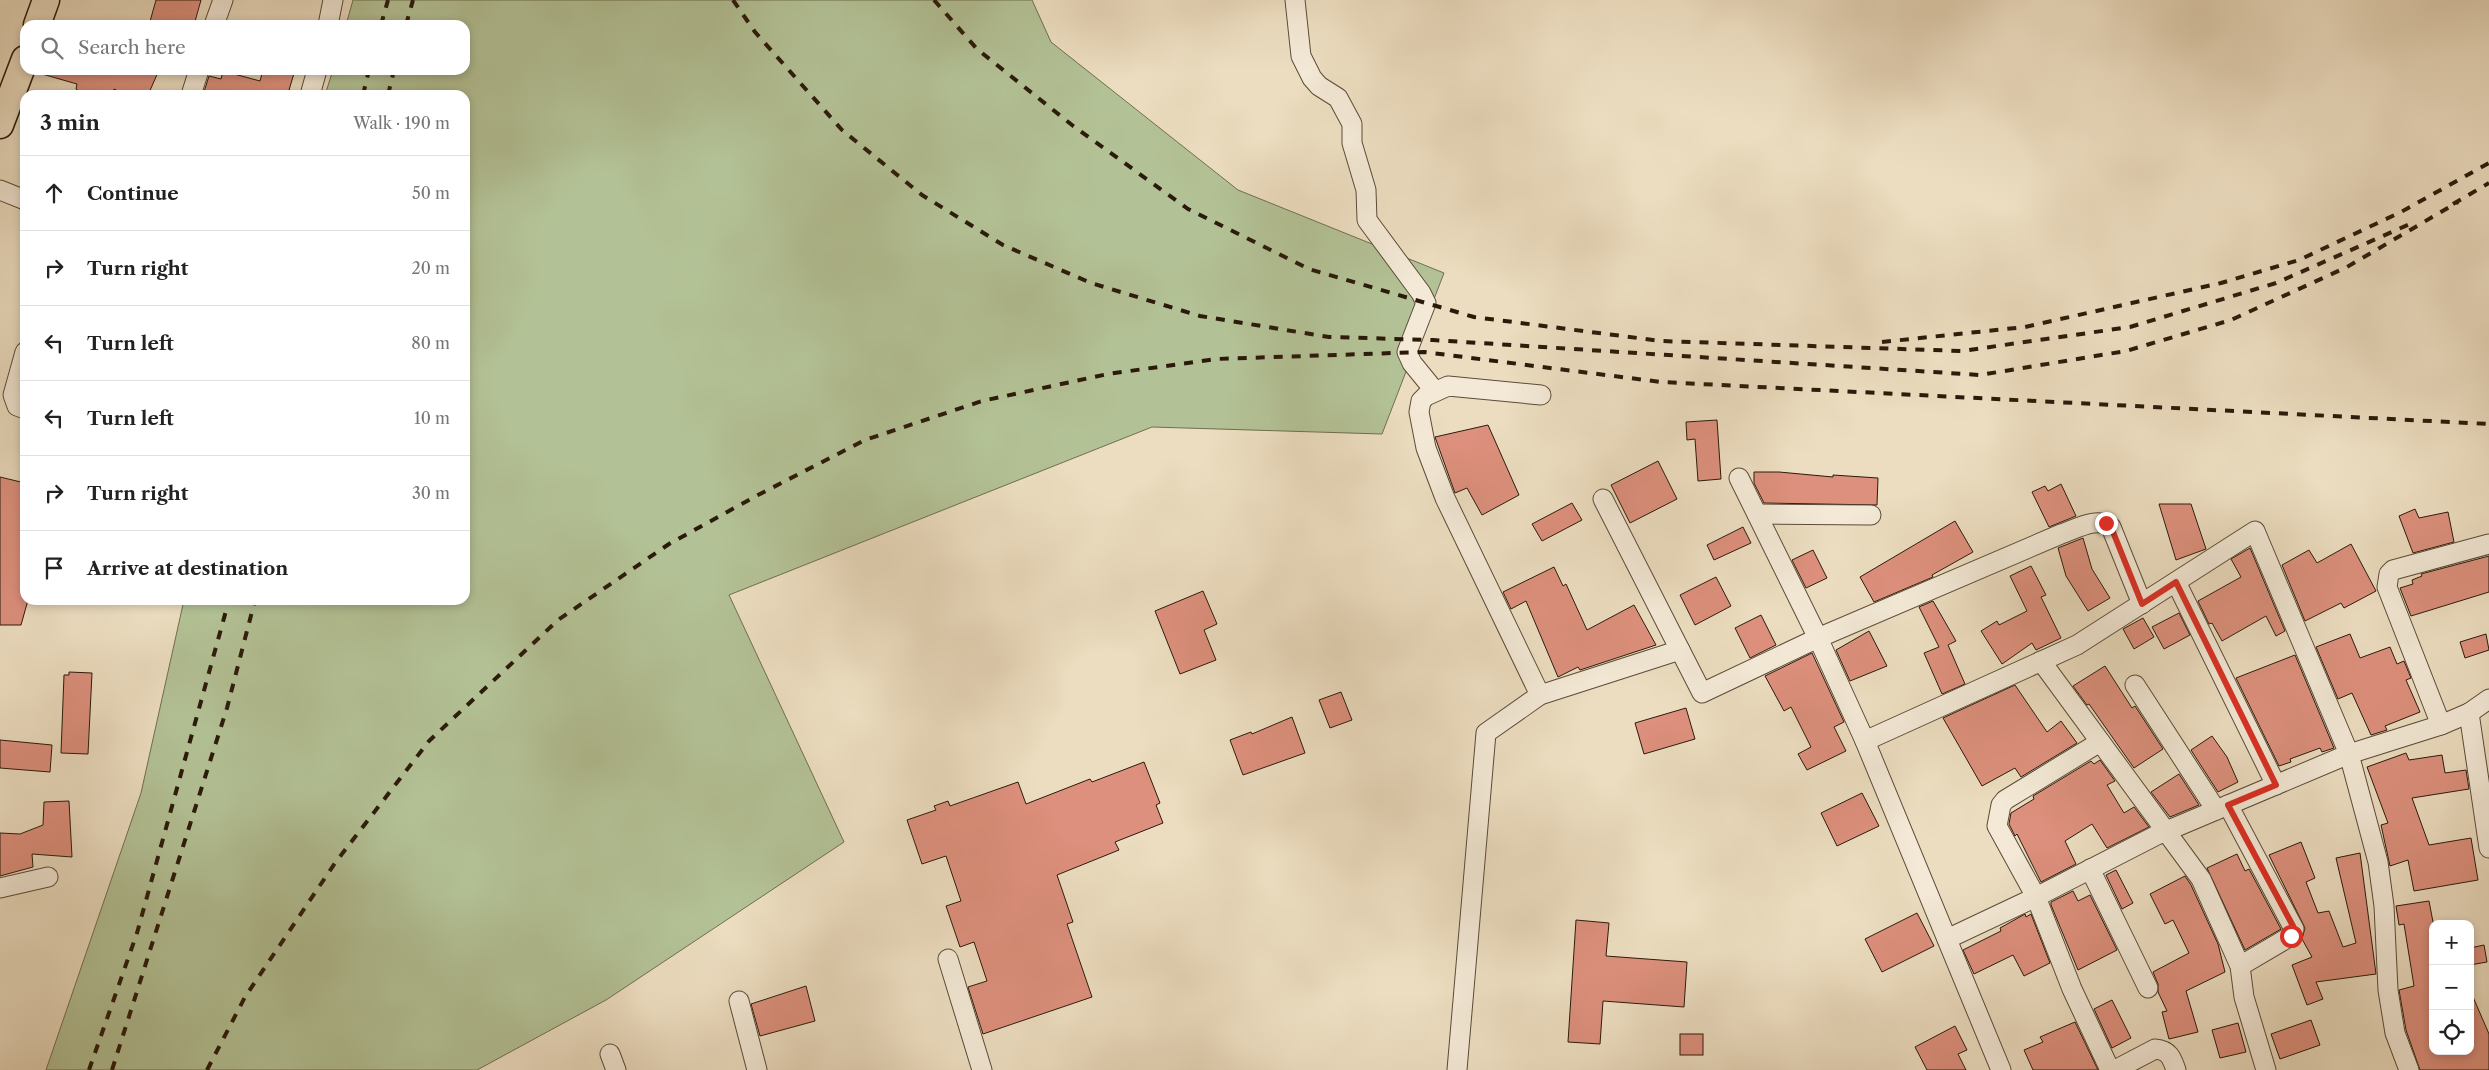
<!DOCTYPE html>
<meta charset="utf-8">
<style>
:root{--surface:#fff;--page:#f6f6f6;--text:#222;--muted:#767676;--line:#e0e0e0}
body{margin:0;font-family:"Libre Caslon Text",serif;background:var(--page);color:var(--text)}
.controls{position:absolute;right:15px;bottom:15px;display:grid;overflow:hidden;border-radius:10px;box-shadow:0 2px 8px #0003}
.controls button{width:45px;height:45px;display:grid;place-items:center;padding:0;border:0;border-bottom:1px solid var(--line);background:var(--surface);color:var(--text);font:25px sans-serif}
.stop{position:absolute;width:15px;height:15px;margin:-11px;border:4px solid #d93025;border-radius:50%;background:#fff}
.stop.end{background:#d93025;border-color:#fff;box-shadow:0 1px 5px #0008}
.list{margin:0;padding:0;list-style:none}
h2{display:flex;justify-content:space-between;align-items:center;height:65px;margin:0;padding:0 20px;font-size:21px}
h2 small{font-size:16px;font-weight:400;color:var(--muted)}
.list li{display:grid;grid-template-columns:32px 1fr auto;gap:15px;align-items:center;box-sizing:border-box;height:75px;padding:0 20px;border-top:1px solid var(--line)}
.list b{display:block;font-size:19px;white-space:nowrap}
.list em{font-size:16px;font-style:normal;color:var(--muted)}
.icon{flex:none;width:28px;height:28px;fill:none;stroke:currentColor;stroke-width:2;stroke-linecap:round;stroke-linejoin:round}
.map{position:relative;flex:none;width:2489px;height:1070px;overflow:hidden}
.search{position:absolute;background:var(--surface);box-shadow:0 2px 8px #0003;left:20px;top:20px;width:450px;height:55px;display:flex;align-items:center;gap:12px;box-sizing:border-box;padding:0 18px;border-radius:15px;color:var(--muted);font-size:19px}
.panel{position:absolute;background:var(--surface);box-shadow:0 2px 8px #0003;left:20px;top:90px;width:450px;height:515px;border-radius:15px}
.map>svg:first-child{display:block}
.green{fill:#b3c296;stroke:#6f6e50}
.building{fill:#dd907d;stroke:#2b1a0a}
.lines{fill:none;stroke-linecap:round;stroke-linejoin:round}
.minor-casing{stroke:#5b4b38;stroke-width:21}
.highway-casing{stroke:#2b1a0a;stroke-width:29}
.minor{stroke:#f3e9d6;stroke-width:19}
.highway{stroke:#ecddc0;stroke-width:26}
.rail{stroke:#2b1a0a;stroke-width:4;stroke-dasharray:9 9;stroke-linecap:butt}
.route{stroke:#d93025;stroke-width:6}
</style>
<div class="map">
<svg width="2489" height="1070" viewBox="0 0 2489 1070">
<rect width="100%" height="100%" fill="#ecddc0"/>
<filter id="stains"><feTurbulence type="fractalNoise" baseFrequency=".004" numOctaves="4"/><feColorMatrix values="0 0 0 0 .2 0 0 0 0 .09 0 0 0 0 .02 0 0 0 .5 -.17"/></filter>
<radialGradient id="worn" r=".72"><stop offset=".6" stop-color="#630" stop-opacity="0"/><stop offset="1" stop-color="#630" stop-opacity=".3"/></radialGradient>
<path class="green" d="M353 0H1032L1051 42 1238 190 1444 273 1382 434 1152 427 729 595 844 842 606 1000 477 1070H46L141 793 184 600H465V95H325L333 70H465V25H346Z"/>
<g class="building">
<path d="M156 0H201L194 25H149Z"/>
<path d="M42 70H116L127 73 128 70H159L148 95H126L114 89 112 95H84L76 89 77 84 42 74Z"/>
<path d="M263 70H295L289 90 293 91 292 95H203L209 76 221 79 223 71 260 81Z"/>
<path d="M1717 420 1721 479 1698 481 1695 439 1687 440 1686 422Z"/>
<path d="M1488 425 1519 495 1482 515 1467 488 1455 493 1435 437Z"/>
<path d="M1658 461 1677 499 1630 523 1611 485Z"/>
<path d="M1754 472H1779L1833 477V475L1878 478 1877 505 1764 503 1754 483Z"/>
<path d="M0 477 25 483V600H28L21 625H0Z"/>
<path d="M2061 484 2076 516 2049 527 2032 492 2045 486 2048 491Z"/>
<path d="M1572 503 1582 520 1542 541 1532 524Z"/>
<path d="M2159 504H2191L2206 549 2176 560Z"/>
<path d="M2415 509 2419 518 2448 512 2454 542 2413 553 2399 516Z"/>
<path d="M1955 521 1973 552 1932 575 1933 577 1874 602 1860 577Z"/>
<path d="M1743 527 1751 543 1714 560 1707 545Z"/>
<path d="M2083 538 2092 569 2110 598 2088 611 2066 576 2058 548Z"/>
<path d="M2351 544 2376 591 2344 608 2341 603 2305 621 2282 565 2309 550 2317 563Z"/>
<path d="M2250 548 2285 631 2276 636 2266 616 2222 641 2212 623 2209 624 2198 601 2241 577 2231 559Z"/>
<path d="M1813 550 1827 578 1806 588 1792 560Z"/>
<path d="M2489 556V592L2411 616 2400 588 2413 584 2412 580 2422 576 2421 574Z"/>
<path d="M2031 566 2046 595 2041 597 2061 638 2036 650 2032 643 2002 664 1981 631 1997 621 1999 625 2027 611 2010 576Z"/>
<path d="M1554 567 1563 586 1566 584 1587 630 1634 605 1656 645 1580 670 1578 667 1558 677 1526 601 1511 609 1503 592Z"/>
<path d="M1716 577 1731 606 1695 625 1680 595Z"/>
<path d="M1203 591 1217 624 1204 630 1216 660 1180 674 1155 611Z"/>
<path d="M1933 601 1956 641 1948 645 1965 684 1942 694 1924 653 1939 647 1919 607Z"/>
<path d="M2179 613 2190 635 2164 649 2152 627Z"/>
<path d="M1761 615 1776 645 1750 658 1735 628Z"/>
<path d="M2143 618 2154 637 2134 649 2123 629Z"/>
<path d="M1869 631 1887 666 1850 681 1836 650Z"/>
<path d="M2350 634 2360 658 2390 647 2397 664 2404 661 2411 678 2406 680 2420 712 2385 726 2387 730 2371 735 2352 693 2338 699 2316 647Z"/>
<path d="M2486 634 2489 650 2465 658 2460 642Z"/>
<path d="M1812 653 1844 722 1834 727 1846 751 1807 770 1798 754 1811 747 1791 707 1784 711 1765 676Z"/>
<path d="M2295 655 2334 748 2322 752 2320 748 2290 759 2291 762 2279 766 2236 678Z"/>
<path d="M2105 666 2132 708 2135 706 2163 749 2134 768 2089 704 2087 705 2073 686Z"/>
<path d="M69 672 92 673 88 754 61 753 64 675H69Z"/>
<path d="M2015 685 2047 732 2061 721 2077 743 2021 777 2015 768 1982 786 1943 718Z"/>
<path d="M1341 692 1352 720 1330 728 1319 700Z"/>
<path d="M1686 708 1695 739 1644 754 1635 723Z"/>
<path d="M1292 717 1305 753 1243 775 1230 740 1251 732 1252 734Z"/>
<path d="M2212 736 2227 757 2238 782 2218 792 2191 750Z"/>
<path d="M0 740 52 745 50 772 0 768Z"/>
<path d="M2406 753 2409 760 2442 755 2445 773 2466 770 2469 789 2412 798 2429 845 2471 838 2478 880 2414 891 2408 860 2390 866 2381 825 2388 823 2367 767Z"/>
<path d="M2100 760 2115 781 2107 785 2124 813 2134 807 2149 827 2107 848 2092 824 2065 841 2076 864 2041 882 2017 834 2015 836 2009 824 2011 813 2034 799 2033 796 2091 761 2094 764Z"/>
<path d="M1144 762 1160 803 1156 805 1163 823 1115 842 1119 850 1057 875 1073 922 1067 924 1092 997 983 1034 968 987 987 981 974 942 960 947 946 906 961 901 946 856 922 864 907 820 936 810 934 806 948 801 950 806 1018 782 1026 804 1090 779 1092 782Z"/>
<path d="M2179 774 2199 805 2170 817 2151 792Z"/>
<path d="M1862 793 1879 826 1837 846 1821 813Z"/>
<path d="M69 801 72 857 32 854 33 867 0 876V833L20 834 43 825 44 802Z"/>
<path d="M2301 842 2315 878 2306 882 2318 913 2329 911 2343 947 2356 943 2336 858 2360 853 2376 974 2316 982 2323 999 2307 1005 2292 965 2312 957 2302 939 2305 928 2269 855Z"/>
<path d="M2237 854 2245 871 2249 869 2281 929 2245 950 2207 868Z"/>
<path d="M2116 870 2133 903 2122 909 2106 875Z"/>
<path d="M2185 876 2191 885 2218 944 2225 972 2186 991 2198 1032 2169 1039 2162 1012 2167 1011 2158 992V984L2153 972 2189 953 2173 920 2165 924 2150 894Z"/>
<path d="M2073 891 2078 901 2090 895 2117 950 2078 970 2051 905V902Z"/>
<path d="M2429 901 2433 922V1051H2470V990L2489 1034V1070H2420L2406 1030 2399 990 2414 986 2404 924 2399 925 2396 906Z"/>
<path d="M1917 913 1934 946 1882 972 1865 939Z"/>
<path d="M2025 914 2026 917 2031 914 2050 963 2024 976 2013 955 1974 974 1963 950 2001 931 2000 928Z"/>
<path d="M1576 920 1609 923 1606 956 1687 962 1684 1007 1603 1001 1600 1044 1568 1042Z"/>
<path d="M2484 945 2487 962 2470 965V948Z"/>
<path d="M806 986 815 1021 760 1036 751 1004Z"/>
<path d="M2112 1000 2131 1038 2112 1048 2094 1009Z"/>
<path d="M2311 1020 2320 1045 2280 1059 2271 1034Z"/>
<path d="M2075 1022 2098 1070H2033L2024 1050 2043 1042 2040 1037Z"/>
<path d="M2238 1023 2246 1052 2220 1058 2212 1030Z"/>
<path d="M1955 1026 1967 1050 1958 1054 1966 1070H1927L1915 1047Z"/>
<rect x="1680" y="1034" width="23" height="21"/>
</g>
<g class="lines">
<g class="minor-casing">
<g id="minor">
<path d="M1295 0 1301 56 1312 78 1319 86 1338 98 1352 124V143L1366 190 1367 220 1421 293 1426 303 1407 352 1412 363 1434 390"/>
<path d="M214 25 223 0"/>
<path d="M328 25 333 0"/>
<path d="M191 95 199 70"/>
<path d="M310 95 317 70"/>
<path d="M0 190 25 200"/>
<path d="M25 352 13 395 17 406 25 409"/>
<path d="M1739 478 1818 638 2061 534C2076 529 2098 516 2111 527L2142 604"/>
<path d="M1603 499 1680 650"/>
<path d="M1757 514 1871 515"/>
<path d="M2176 582 2276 785"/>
<path d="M2041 661 2201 879 2240 966 2244 997 2266 1070"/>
<path d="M2135 685 2216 810"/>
<path d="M1540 695 1445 498 1426 448 1419 412 1421 401 1426 396 1448 386 1541 395"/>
<path d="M2469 713 2489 699"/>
<path d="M2441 725 2387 587 2389 574 2393 570 2489 544"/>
<path d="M1865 741 2001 1070"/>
<path d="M2228 805 2294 929 2291 936 2240 966"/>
<path d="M2090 869 2148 988"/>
<path d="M0 888 48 877"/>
<path d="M1947 939 2036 897 1997 826 2001 805 2005 800 2100 742"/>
<path d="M948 959 982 1070"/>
<path d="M739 1001 757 1070"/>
<path d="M610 1054 616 1070"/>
<path d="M1457 1070 1486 733 1540 695 1680 650 1702 693 1818 638 1865 741 2077 645 2255 531 2349 754 2157 835 2036 897 2072 989 2110 1070"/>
<path d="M2115 1070 2155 1049C2169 1050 2172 1058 2176 1070"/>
<path d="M2409 1070 2395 1033 2388 990 2384 906 2378 862 2349 754 2441 725 2469 713 2489 848"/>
</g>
</g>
<g class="highway-casing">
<g id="highway">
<path d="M37 25 46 0"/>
<path d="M0 125 25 59"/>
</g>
</g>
<use href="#minor" class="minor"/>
<use href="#highway" class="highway"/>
<g class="rail">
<path d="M733 0 755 32 842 130 922 195 1003 245 1091 283 1200 316 1329 337 1433 340 1980 375 2126 351 2231 320 2347 267 2458 202"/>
<path d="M934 0 977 49 1072 125 1188 209 1309 269 1474 317 1661 341 1962 351 2130 327 2276 283 2410 224"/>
<path d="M381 25 388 0"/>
<path d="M406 25 413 0"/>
<path d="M363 95 369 70"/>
<path d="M388 95 394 70"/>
<path d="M2453 204 2489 183"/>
<path d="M1882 342 2025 327 2221 283 2299 260 2401 212 2489 163"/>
<path d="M89 1070 137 933 229 600"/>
<path d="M112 1070 227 708 255 600"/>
<path d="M207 1070 245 997 335 863 429 741 558 620 669 544 758 495 865 440 982 401 1108 374 1216 359 1424 352 1661 382 2489 424"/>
</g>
</g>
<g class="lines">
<path class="route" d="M2106 523 2111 527 2142 604 2176 582 2276 785 2228 805 2293 926 2291 936"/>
</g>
<rect width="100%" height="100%" filter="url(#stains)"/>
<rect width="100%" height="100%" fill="url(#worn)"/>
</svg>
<div class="controls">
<button>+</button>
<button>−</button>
<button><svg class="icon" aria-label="locate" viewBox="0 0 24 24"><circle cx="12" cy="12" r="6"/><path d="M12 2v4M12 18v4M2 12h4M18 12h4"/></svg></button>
</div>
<div class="stop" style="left:2291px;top:936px"></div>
<div class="stop end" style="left:2106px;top:523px"></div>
<div class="search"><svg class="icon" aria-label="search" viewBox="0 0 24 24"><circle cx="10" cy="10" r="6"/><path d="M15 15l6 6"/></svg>Search here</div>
<section class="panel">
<h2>3 min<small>Walk · 190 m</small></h2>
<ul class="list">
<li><svg class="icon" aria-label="ahead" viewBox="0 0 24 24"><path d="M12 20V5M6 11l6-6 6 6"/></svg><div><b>Continue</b></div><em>50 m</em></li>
<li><svg class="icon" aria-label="right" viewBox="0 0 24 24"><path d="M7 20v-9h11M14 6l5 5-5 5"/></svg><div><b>Turn right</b></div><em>20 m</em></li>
<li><svg class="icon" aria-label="left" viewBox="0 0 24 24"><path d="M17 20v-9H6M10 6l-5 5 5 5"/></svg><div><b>Turn left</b></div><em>80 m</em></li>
<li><svg class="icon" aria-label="left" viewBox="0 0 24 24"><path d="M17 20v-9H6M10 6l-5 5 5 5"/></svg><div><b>Turn left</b></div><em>10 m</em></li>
<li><svg class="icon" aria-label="right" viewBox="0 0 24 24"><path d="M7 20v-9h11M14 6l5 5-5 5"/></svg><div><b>Turn right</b></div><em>30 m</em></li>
<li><svg class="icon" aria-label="arrive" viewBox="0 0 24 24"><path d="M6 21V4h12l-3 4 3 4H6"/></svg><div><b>Arrive at destination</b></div></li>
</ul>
</section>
</div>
